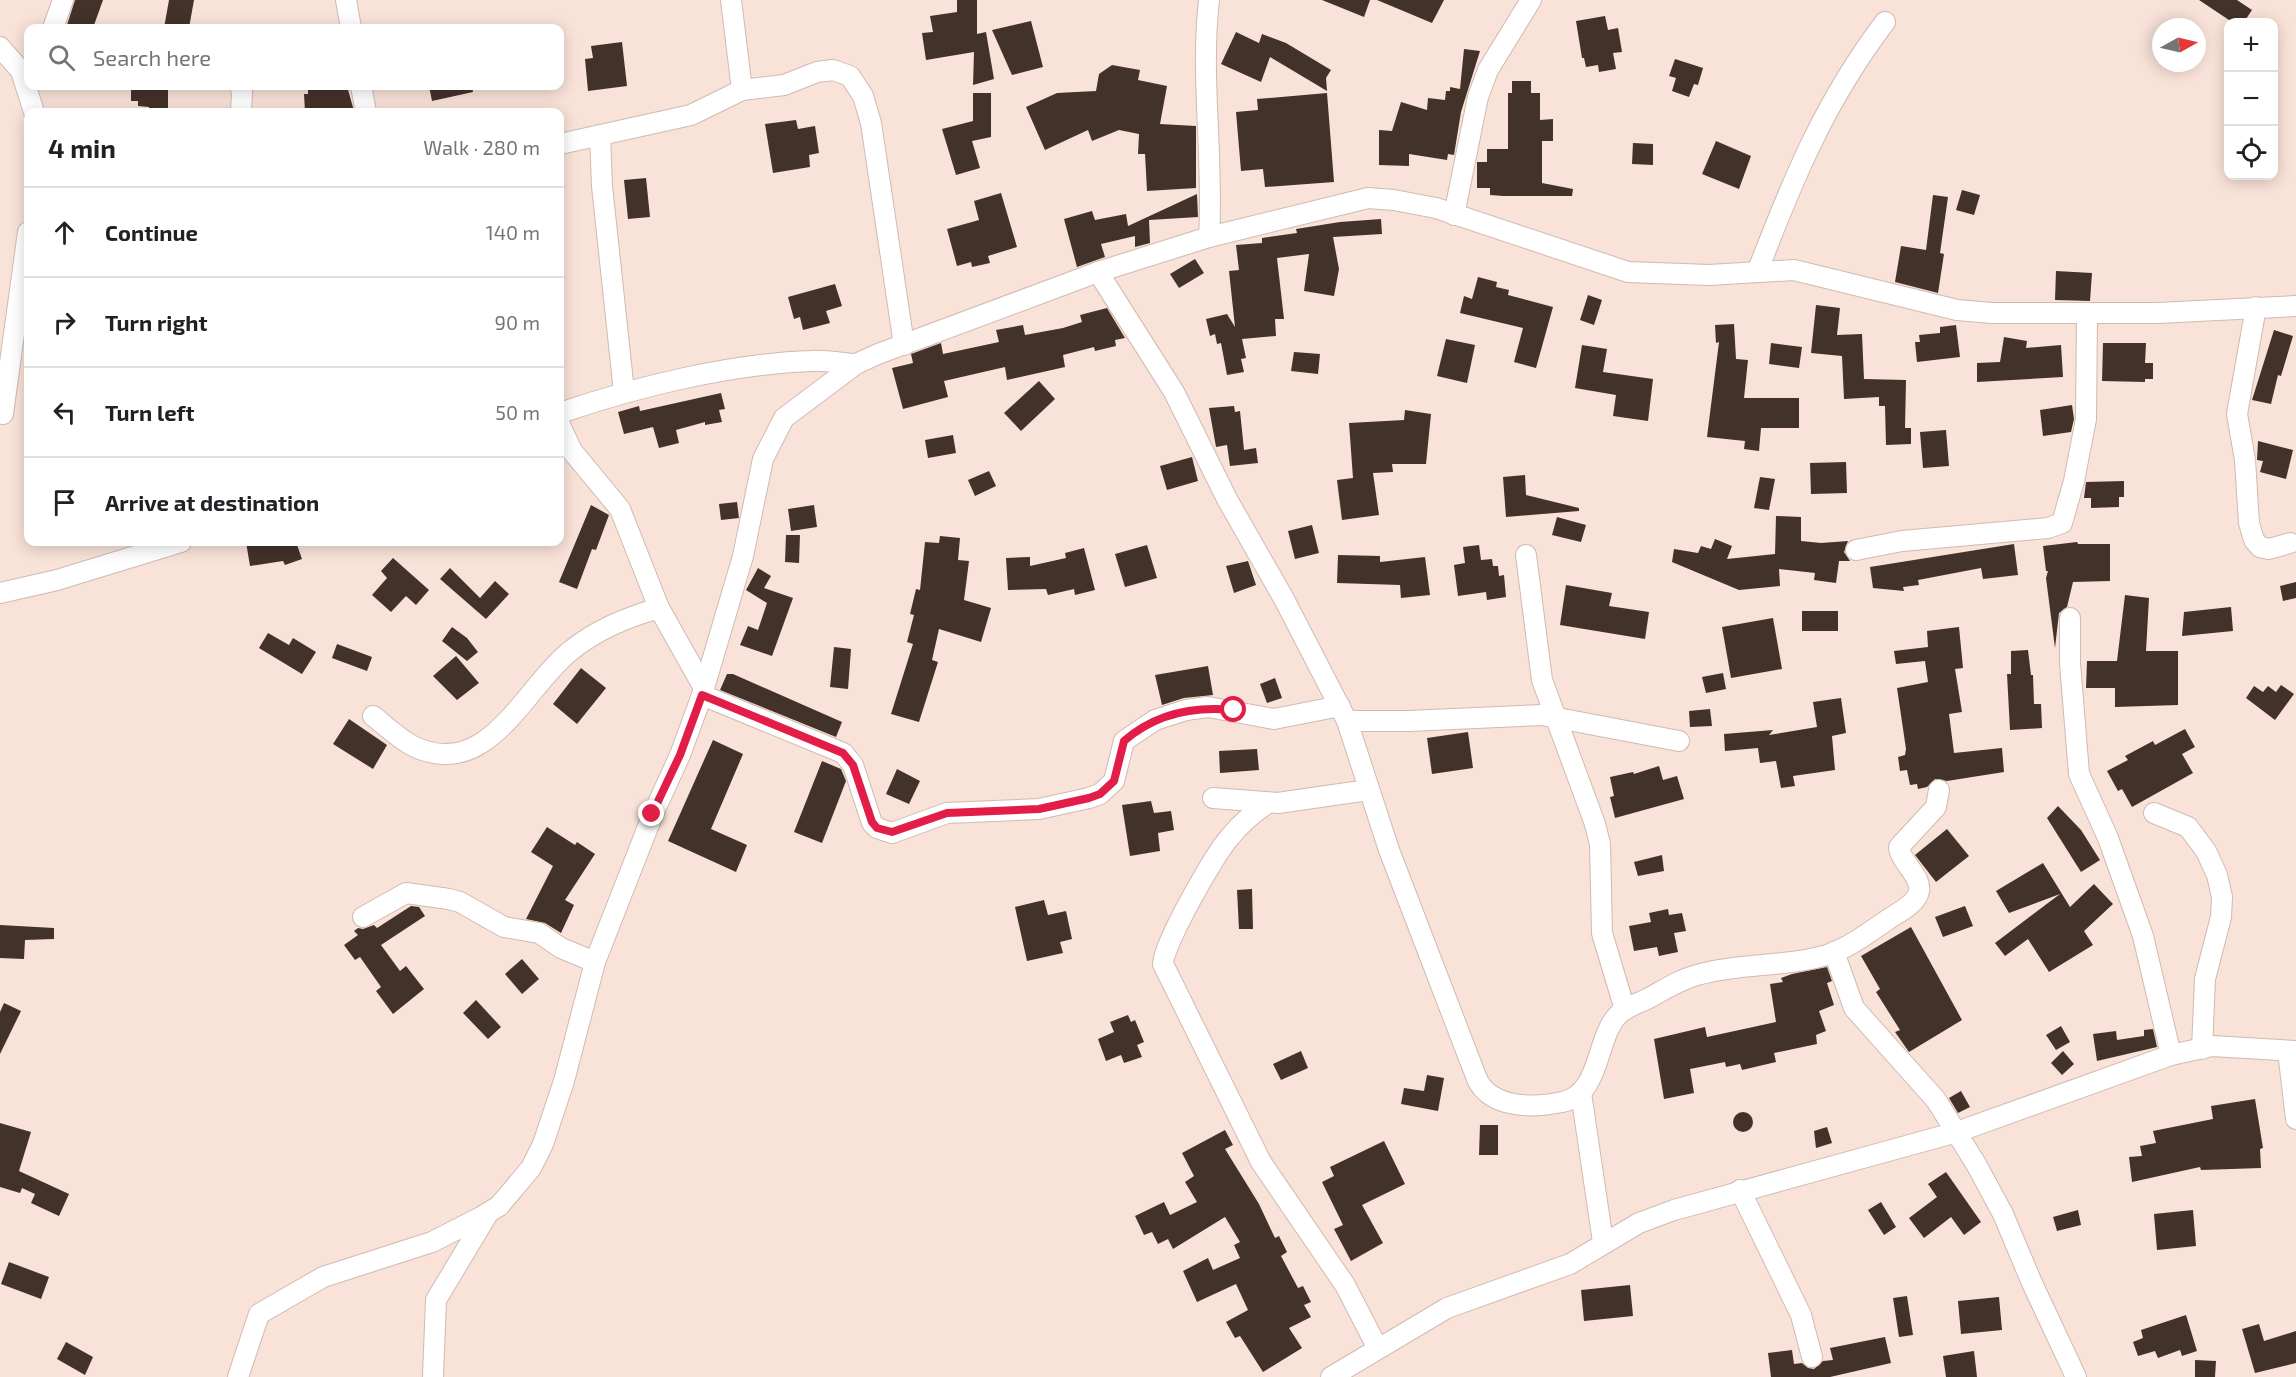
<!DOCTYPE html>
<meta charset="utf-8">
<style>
:root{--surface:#fff;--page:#f2f2f2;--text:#202124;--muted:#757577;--line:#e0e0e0}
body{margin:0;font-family:"Exo 2",sans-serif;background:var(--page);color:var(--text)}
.controls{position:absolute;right:18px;top:18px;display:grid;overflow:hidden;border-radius:12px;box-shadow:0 3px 15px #0003}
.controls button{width:54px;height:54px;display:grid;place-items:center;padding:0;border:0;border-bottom:2px solid var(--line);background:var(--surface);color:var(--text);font:30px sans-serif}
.compass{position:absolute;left:2152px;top:18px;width:54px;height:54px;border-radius:50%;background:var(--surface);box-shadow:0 3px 15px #0003;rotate:82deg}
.stop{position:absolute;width:18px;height:18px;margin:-14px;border:4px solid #e11d48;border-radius:50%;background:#fff}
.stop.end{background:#e11d48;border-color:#fff;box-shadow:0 2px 6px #0008}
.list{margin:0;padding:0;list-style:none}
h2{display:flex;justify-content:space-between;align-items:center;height:78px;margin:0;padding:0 24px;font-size:26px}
h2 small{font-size:20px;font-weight:400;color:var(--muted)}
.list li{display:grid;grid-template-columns:39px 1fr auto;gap:18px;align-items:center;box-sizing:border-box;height:90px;padding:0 24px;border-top:2px solid var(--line)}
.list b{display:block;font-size:22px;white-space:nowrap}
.list em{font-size:20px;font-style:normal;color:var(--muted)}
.icon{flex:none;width:33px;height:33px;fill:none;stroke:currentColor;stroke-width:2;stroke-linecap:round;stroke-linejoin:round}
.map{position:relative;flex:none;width:2296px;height:1377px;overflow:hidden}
.search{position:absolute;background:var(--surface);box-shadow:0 3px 15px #0003;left:24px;top:24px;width:540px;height:66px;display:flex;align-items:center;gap:15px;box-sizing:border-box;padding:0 21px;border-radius:12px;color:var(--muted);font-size:22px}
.panel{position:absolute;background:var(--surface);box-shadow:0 3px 15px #0003;left:24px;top:108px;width:540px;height:438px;border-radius:12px}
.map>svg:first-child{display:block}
.building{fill:#43322a}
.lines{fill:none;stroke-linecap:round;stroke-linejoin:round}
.street-casing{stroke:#d0bab1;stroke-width:22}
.street{stroke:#fff;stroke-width:20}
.route{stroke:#e11d48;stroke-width:8}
</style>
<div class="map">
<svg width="2296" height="1377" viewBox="0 0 2296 1377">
<rect width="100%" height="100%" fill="#f9e2d8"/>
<g class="building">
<path d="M75 0H103L93 28H77L67 25Z"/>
<path d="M169 0H194L189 28H164Z"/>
<path d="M957 0H977V34L986 32 994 79 973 85 974 52 926 60 922 33 933 32 930 16 957 12Z"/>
<path d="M1322 0H1370L1364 17Z"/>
<path d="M1377 0H1444L1432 23Z"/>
<path d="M2199 0H2237L2252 10 2244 22H2232Z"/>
<path d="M1605 16 1608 30 1618 28 1622 52 1613 53 1616 69 1599 72 1598 65 1586 67 1584 58H1582L1576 21Z"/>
<path d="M1031 21 1043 67 1012 75 992 30Z"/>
<path d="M1236 32 1259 43 1262 34 1286 43 1331 70 1326 78 1327 91 1270 57 1261 82 1221 64Z"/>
<path d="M622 42 627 86 588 91 585 59 593 58 591 46Z"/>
<path d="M1464 49 1480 51 1461 112 1454 155 1448 154 1447 160 1409 154V166L1379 165V130L1392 131 1401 102 1427 110 1428 98 1445 100 1446 91H1450V87L1460 89Z"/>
<path d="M1675 59 1703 68 1698 85 1694 84 1689 97 1672 91 1676 78 1669 76Z"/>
<path d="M1112 65 1140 70 1138 80 1167 86 1160 124 1196 126V188L1147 191 1145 154H1138L1139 134 1119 130 1092 141 1088 130 1045 150 1026 107 1057 93 1096 91 1099 74Z"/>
<path d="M1512 81H1531V93H1540V120L1553 119V141H1542V183L1573 189 1572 196H1503L1490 195V188H1477V162H1487V149H1508V93H1512Z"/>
<path d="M131 86H168V112H149V107L138 106V101H131Z"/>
<path d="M308 86H347L354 111 305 112 304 94H308Z"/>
<path d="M429 86H472L473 92 432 101Z"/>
<path d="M973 93H991V137L972 141 980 168 956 175 942 129 973 121Z"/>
<path d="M1327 93 1334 182 1265 187 1263 169 1241 171 1236 112 1258 110 1257 99Z"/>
<path d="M796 120 798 129 815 126 819 153 809 155 810 167 773 173 765 124Z"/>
<path d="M1716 141 1751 156 1739 189 1702 174Z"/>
<path d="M1633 143 1653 144V165L1632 164Z"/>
<path d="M646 178 650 217 628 219 624 180Z"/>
<path d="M1962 190 1980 195 1974 215 1956 210Z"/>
<path d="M1001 193 1017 247 988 256 990 263 972 267 971 262 957 266 947 229 979 220 974 201Z"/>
<path d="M1197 194 1198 217 1149 220 1150 243 1135 247V236L1101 244 1105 257 1077 267 1064 219 1092 211 1095 220 1126 214 1128 226Z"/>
<path d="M1933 195 1948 197 1940 253 1944 254 1938 293 1895 282 1901 246 1926 250Z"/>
<path d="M1381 219 1382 234 1333 237 1339 269 1334 296 1304 291 1309 254 1277 258 1284 319H1275L1276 336 1242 339 1246 358 1241 359 1244 372 1227 375 1221 343 1217 344 1215 334 1210 336 1206 319 1227 314 1235 327 1229 271 1239 270 1236 245 1262 243V238L1297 233 1296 229 1340 222Z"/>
<path d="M1195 259 1204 273 1179 288 1170 274Z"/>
<path d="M2056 271 2092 273 2090 301 2055 300Z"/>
<path d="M1478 277 1497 282 1496 287 1509 290 1508 295 1553 307 1536 368 1514 362 1523 328 1460 313 1464 296 1472 299Z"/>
<path d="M835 284 842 306 826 311 830 323 803 330 800 317 794 319 788 297Z"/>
<path d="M1588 295 1602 300 1594 325 1580 320Z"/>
<path d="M1816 305 1840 308 1837 335 1862 334 1864 379 1906 380 1905 428H1911V444L1886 445 1885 406H1879V397L1844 399 1842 356 1811 353Z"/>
<path d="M1107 308 1125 338 1115 340 1116 346 1095 351 1094 347 1063 355 1065 367 1007 380 1005 367 944 381 948 397 903 409 892 368 913 363 911 354 941 343 943 354 999 342 996 330 1023 325 1025 335 1063 328 1082 322 1080 315Z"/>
<path d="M1734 324 1736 359 1748 360 1744 398H1799V428H1761L1759 451 1744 449 1745 441 1707 437 1719 342 1716 343 1715 325Z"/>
<path d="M1956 325 1960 357 1917 362 1915 342H1920L1919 335 1940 333V327Z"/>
<path d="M2274 330 2293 336 2281 376 2278 375 2271 404 2252 400Z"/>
<path d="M2004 337 2027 341 2026 348 2061 345 2063 377 1977 382V363L2000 362Z"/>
<path d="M1446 339 1475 345 1467 383 1437 376Z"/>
<path d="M1771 343 1802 347 1799 368 1769 364Z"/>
<path d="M2103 343H2146L2145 363H2153V379H2145V382L2102 381Z"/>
<path d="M1582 345 1607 349 1603 372 1653 379 1648 421 1613 416 1616 395 1575 388Z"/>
<path d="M1294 352 1320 354 1318 374 1291 371Z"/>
<path d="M1039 381 1055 399 1021 431 1004 413Z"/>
<path d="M721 393 725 409 719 410 722 422 705 425V422L676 430 679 443 659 448 653 427 624 434 618 412 639 406 640 411Z"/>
<path d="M2072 405 2074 419 2071 432 2043 436 2040 410Z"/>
<path d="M1234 406 1235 412 1240 411 1244 450 1256 448 1258 463 1230 466 1227 445 1216 447 1209 408Z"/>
<path d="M1405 410 1431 414 1426 464H1392L1393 472 1373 473 1379 515 1342 520 1337 480 1353 478 1349 423 1404 420Z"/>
<path d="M1946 430 1949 466 1923 468 1920 432Z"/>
<path d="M953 435 956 453 928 458 925 440Z"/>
<path d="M2258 441 2293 450 2286 479 2260 472 2263 461 2257 460Z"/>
<path d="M1192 457 1198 481 1167 490 1160 466Z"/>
<path d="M1846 462 1847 493 1811 494 1810 463Z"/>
<path d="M989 471 996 486 975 496 968 480Z"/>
<path d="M1525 475 1526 495 1579 508V511L1506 517 1503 477Z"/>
<path d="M1760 477 1775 479 1769 510 1754 508Z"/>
<path d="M2124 481V497H2119V507L2091 508V498H2084L2086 482Z"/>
<path d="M737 502 739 518 721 520 719 504Z"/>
<path d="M591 505 609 515 596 550 592 549 577 589 559 582Z"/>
<path d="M814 505 817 527 791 531 788 509Z"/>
<path d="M1776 516 1801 517V541L1821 543 1848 541 1844 552 1850 561H1839L1836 583 1814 580 1815 573 1779 569 1780 586 1739 590 1672 562 1674 549 1698 553 1701 546 1711 549 1715 539 1732 546 1727 559 1775 554Z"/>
<path d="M1557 517 1586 525 1581 542 1552 535Z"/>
<path d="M1312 525 1319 553 1295 559 1288 531Z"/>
<path d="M786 535H800L799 563 785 562Z"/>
<path d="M940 536 960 538 958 560 969 561 964 600 991 608 981 642 939 629 932 660 938 662 919 722 891 714 913 644 907 642 914 615 910 614 916 589 920 590 925 542 939 543Z"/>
<path d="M246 542H296L302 559 285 565 283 561 250 566Z"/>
<path d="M2077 542 2078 544H2110V581L2073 582 2067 607 2059 613 2055 648 2046 578 2048 571H2046L2043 546Z"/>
<path d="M2014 544 2018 575 1983 579 1981 568 1918 580 1919 585 1903 587 1904 591 1873 588 1870 567Z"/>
<path d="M1147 545 1157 578 1125 587 1115 554Z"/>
<path d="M1479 545 1481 560 1492 559 1493 566H1498L1499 576 1504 575 1506 597 1487 600 1486 592 1458 596 1454 565 1465 563 1463 547Z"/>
<path d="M1084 548 1095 590 1075 595 1074 589 1048 595 1046 589 1008 590 1006 558 1030 557V566L1066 558 1065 553Z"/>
<path d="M1338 555 1380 556V562L1425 557 1430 595 1401 598 1400 585 1337 583Z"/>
<path d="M393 558 429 590 416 605 406 596 391 612 372 595 387 578 381 571Z"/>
<path d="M1248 561 1256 585 1234 593 1226 566Z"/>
<path d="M450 568 480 598 495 581 509 594 486 619 440 579Z"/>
<path d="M758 568 771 576 764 588 793 598 772 656 740 645 748 626 758 630 767 603 746 590Z"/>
<path d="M2296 582V598L2283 601 2280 586Z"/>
<path d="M1566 585 1612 593 1609 606 1649 612 1645 639 1560 625Z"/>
<path d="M2125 595 2149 598 2146 651H2178V705L2115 707V688H2086L2087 661H2117Z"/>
<path d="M2231 607 2233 631 2182 636 2184 612Z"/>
<rect x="1802" y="611" width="36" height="20"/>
<path d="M1773 618 1782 669 1731 678 1722 627Z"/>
<path d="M452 627 467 638 478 652 467 661 442 641Z"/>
<path d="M1959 627 1963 668 1955 669 1962 712 1949 714 1954 753 2002 748 2004 772 1947 781 1935 779 1927 787 1918 789 1917 784 1910 785 1907 770 1900 771 1898 757 1905 755 1906 749 1897 688 1928 682 1925 661 1896 664 1894 651 1928 647 1927 631Z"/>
<path d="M268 633 289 645 293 638 316 652 302 674 259 648Z"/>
<path d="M337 644 372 657 367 671 332 658Z"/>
<path d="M834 647 851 649 848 689 830 687Z"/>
<path d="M2028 650 2031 675H2033L2034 704H2041L2042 728 2010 730 2007 674H2011V651Z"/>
<path d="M456 656 479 683 457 700 433 676Z"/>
<path d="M1208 666 1213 695 1184 698 1162 705 1155 675Z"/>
<path d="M581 668 606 688 577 724 553 704Z"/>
<path d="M1723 673 1726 689 1706 693 1702 677Z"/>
<path d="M727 674H733L842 722 836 737 720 690Z"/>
<path d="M1275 678 1282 698 1267 703 1260 684Z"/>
<path d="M2281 685 2294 694 2275 720 2246 698 2254 686 2263 692 2268 686 2276 692Z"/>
<path d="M1841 698 1846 733 1832 736 1835 770 1793 776 1795 786 1781 788 1776 761 1760 763 1758 748 1725 751 1724 734 1773 730 1769 735 1817 727 1813 702Z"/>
<path d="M1710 709 1712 726 1690 727 1689 711Z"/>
<path d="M349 719 387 745 373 769 333 744Z"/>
<path d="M2185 729 2195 747 2182 754 2193 773 2132 807 2122 789 2118 791 2107 771 2128 760 2125 756 2153 741 2155 745Z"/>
<path d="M1468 732 1473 768 1432 774 1427 738Z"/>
<path d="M713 740 743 754 711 829 747 845 736 872 668 841Z"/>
<path d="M1257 749 1259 770 1220 773 1219 751Z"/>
<path d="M822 761 841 769 846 781 822 843 794 832Z"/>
<path d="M1659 766 1663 780 1677 776 1684 799 1615 818 1610 797 1614 796 1610 777 1633 772 1634 774Z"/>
<path d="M897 769 920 781 909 804 886 794Z"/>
<path d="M1151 801 1154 813 1171 811 1174 830 1158 833 1160 851 1130 856 1122 805Z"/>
<path d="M2058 806 2081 830 2100 860 2081 872 2047 818Z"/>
<path d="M547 827 575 845 577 842 595 854 565 900 574 905 561 933 545 923 526 919 553 866 531 852Z"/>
<path d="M1947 829 1969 856 1936 882 1915 855Z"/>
<path d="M1662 855 1664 871 1638 876 1634 862Z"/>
<path d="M2043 863 2070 907 2094 884 2113 904 2084 931 2093 945 2049 972 2028 939 2005 956 1995 943 2060 894 2009 913 1996 891Z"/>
<path d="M1252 889 1253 929H1239L1237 890Z"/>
<path d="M1044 900 1048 915 1066 911 1072 939 1060 942 1063 953 1027 961 1015 907Z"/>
<path d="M411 906 419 907 425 916 381 945 400 971 406 966 424 989 393 1014 376 991 381 987 360 957 355 960 344 945 358 935 354 931 358 928 363 929 374 925 377 928Z"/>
<path d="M1965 906 1973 926 1943 937 1935 917Z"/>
<path d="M1668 909 1669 915 1682 913 1686 931 1674 933 1678 952 1659 956 1657 947 1634 951 1629 926 1651 922 1649 913Z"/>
<path d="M0 925 54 928V939L25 940 24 959 0 958Z"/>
<path d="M1911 927 1962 1020 1909 1052 1895 1032 1900 1030 1876 992 1880 989 1861 956Z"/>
<path d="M522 959 539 979 522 994 505 974Z"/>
<path d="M1827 967 1832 981 1827 983 1834 1005 1819 1011 1826 1031 1816 1035 1817 1044 1774 1053 1776 1062 1742 1070 1740 1064 1726 1067 1725 1062 1690 1069 1694 1093 1664 1099 1654 1039 1705 1027 1707 1037 1776 1022 1770 984 1783 982 1781 978 1792 974Z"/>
<path d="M476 1000 501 1027 488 1039 463 1013Z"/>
<path d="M4 1003 21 1011 0 1054V1012Z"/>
<path d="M1128 1015 1131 1022 1135 1020 1144 1042 1137 1045 1142 1057 1124 1063 1121 1055 1106 1061 1098 1039 1114 1032 1110 1022Z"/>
<path d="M2061 1026 2070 1042 2056 1050 2046 1035Z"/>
<path d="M2153 1029 2157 1047 2097 1061 2093 1034 2116 1031 2117 1040 2144 1036V1030Z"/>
<path d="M1301 1051 1308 1068 1281 1080 1273 1064Z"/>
<path d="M2063 1051 2074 1064 2062 1075 2051 1063Z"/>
<path d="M1427 1075 1444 1078 1438 1111 1401 1104 1404 1088 1424 1091Z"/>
<path d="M1961 1091 1970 1107 1958 1113 1949 1098Z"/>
<path d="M2255 1099 2263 1148 2260 1149 2261 1168 2201 1170 2200 1167 2132 1182 2129 1157 2142 1156 2140 1146 2156 1143 2153 1131 2213 1119 2211 1106Z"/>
<circle cx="1743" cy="1122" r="10"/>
<path d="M0 1123 31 1132 19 1171 69 1194 59 1216 31 1203 35 1194 22 1188 20 1193 0 1187Z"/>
<path d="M1480 1125H1498V1155H1479Z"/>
<path d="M1827 1127 1832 1143 1816 1148 1814 1131Z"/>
<path d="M1225 1130 1233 1145 1225 1149 1259 1204 1275 1238 1279 1236 1287 1252 1281 1256 1298 1288 1303 1286 1311 1302 1304 1305 1311 1317 1289 1328 1302 1348 1263 1372 1240 1336 1235 1338 1226 1322 1248 1310 1236 1284 1197 1302 1183 1271 1208 1258 1213 1270 1240 1258 1234 1245 1240 1242 1225 1217 1173 1249 1168 1239 1158 1244 1152 1232 1144 1235 1135 1216 1164 1202 1170 1215 1197 1202 1185 1182 1194 1176 1182 1153Z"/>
<path d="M1384 1141 1405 1184 1362 1205 1383 1243 1351 1261 1334 1229 1343 1225 1322 1182 1334 1176 1330 1167Z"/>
<path d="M1946 1172 1981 1222 1964 1235 1951 1217 1924 1238 1909 1218 1937 1197 1928 1184Z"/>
<path d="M1881 1202 1896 1227 1884 1235 1868 1210Z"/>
<path d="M2078 1210 2081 1225 2057 1231 2053 1217Z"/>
<path d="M2193 1210 2196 1246 2157 1250 2154 1214Z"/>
<path d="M9 1262 49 1277 41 1299 1 1284Z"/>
<path d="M1630 1285 1633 1316 1584 1321 1581 1290Z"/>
<path d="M1907 1296 1913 1335 1899 1337 1893 1298Z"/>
<path d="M1999 1297 2002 1330 1961 1334 1958 1301Z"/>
<path d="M2186 1315 2197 1351 2182 1356 2180 1350 2158 1358 2155 1351 2138 1356 2133 1342 2143 1338 2141 1330Z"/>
<path d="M2259 1324 2264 1341 2296 1331V1363L2255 1373 2242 1329Z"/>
<path d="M1885 1337 1891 1363 1830 1377H1771L1768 1353 1792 1350 1794 1364 1802 1363 1808 1368 1814 1369 1823 1361 1833 1360 1830 1348Z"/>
<path d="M66 1342 93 1357 85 1375 57 1359Z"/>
<path d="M1974 1351 1977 1377H1946L1943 1356Z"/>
<path d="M2195 1360 2216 1361 2215 1377H2195Z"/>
</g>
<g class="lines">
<g class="street-casing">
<g id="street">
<path d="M346 0 351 28"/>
<path d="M731 0 742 90"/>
<path d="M53 28 63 0"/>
<path d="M0 47 21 71 34 112"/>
<path d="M240 86 242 92 241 112"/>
<path d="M361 86 366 112"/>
<path d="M600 135 602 186 624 392"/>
<path d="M560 144 691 115 742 90 784 85 817 72 833 70 850 76 863 96 871 123 904 345"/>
<path d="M1454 215 1478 97 1488 70 1531 0"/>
<path d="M1209 237C1214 158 1200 79 1209 0"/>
<path d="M1758 270C1793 179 1825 101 1885 22"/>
<path d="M1098 272 1174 392 1227 499 1284 599 1347 721 1389 850 1477 1079C1491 1109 1534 1108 1562 1102 1602 1094 1595 1037 1619 1014 1626 1007 1639 1003 1647 999 1664 990 1682 978 1701 974 1742 963 1786 967 1827 955 1849 948 1871 931 1890 918 1900 912 1917 903 1919 891 1922 876 1900 862 1899 847L1936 807 1939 790"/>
<path d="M2256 307 2237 414 2245 460 2249 523 2254 540 2260 547 2269 549 2290 543"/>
<path d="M560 413C636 387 729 364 810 361 825 360 841 363 856 364"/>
<path d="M3 414 28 232"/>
<path d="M560 425 572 451 620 509 659 608 704 688"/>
<path d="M1856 550 1902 541 2048 528 2062 523 2074 481 2086 419 2087 314"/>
<path d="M1526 555 1542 680 1595 824 1600 844 1602 933 1625 1010"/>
<path d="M0 593 57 580 181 542"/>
<path d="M2070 618V663L2079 774 2108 838 2143 936 2171 1055"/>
<path d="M702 695 843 753 853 765 872 823 877 828 892 833 947 813 1039 809 1089 798 1100 794 1114 781 1124 741 1155 720 1186 710 1208 707 1274 719 1340 706"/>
<path d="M373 716C385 725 399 739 413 746 487 782 523 690 569 652 596 630 625 618 659 608"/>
<path d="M1347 721H1409L1542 715 1679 741"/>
<path d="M1213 798 1278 803 1368 790"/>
<path d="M1268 803C1253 813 1241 823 1230 837 1215 853 1163 945 1163 964L1261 1162 1345 1285 1377 1347"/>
<path d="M2154 813 2188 827 2206 851 2217 875 2222 897 2221 917 2205 979 2202 1049"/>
<path d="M363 917 406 893 449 899 460 902 504 927 539 933 561 948 595 962"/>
<path d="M1834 952 1854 1008 1936 1100 1976 1164 2003 1214 2032 1283 2076 1377"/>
<path d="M2288 1051 2296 1119"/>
<path d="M1581 1093 1603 1242"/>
<path d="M1740 1190 1801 1315 1812 1357"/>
<path d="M238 1377 259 1314 323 1277 432 1242 481 1217 499 1206 531 1168 543 1144 564 1081 595 962 653 814 680 755 702 695 743 556 763 459 784 418 856 364 878 354 1098 272 1209 237 1368 198 1394 200 1436 208 1628 272 1709 275 1794 270 1957 310 1992 313H2158L2296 306"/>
<path d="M433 1377 436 1300 487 1215"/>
<path d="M1331 1377 1447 1308 1570 1264 1639 1223 1674 1210 1957 1132 2171 1055 2212 1046 2296 1051"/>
</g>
</g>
<use href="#street" class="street"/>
</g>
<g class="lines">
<path class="route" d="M652 814 680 755 702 695 843 753 853 765 872 822 877 828 892 832 947 813 1039 809 1089 798 1100 794 1114 781 1124 741C1156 713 1194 706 1234 710"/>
</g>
</svg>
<div class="controls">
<button>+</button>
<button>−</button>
<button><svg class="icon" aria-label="locate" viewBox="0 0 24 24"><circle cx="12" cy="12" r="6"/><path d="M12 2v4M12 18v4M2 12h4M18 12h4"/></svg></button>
</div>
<svg class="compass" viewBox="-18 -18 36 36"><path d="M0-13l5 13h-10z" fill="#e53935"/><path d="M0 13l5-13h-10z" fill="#757577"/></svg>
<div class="stop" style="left:1234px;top:710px"></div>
<div class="stop end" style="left:652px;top:814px"></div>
<div class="search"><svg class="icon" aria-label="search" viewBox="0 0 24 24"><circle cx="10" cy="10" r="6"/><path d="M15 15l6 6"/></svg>Search here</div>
<section class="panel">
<h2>4 min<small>Walk · 280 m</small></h2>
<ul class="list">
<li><svg class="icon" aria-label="ahead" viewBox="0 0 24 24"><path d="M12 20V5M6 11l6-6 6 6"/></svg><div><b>Continue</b></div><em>140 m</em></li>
<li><svg class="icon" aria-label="right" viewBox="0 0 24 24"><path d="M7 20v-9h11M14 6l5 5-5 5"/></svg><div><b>Turn right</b></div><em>90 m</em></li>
<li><svg class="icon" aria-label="left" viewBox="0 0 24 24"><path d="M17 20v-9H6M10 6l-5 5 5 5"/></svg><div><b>Turn left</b></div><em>50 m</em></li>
<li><svg class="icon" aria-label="arrive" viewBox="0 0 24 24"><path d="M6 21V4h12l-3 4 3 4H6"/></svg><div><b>Arrive at destination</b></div></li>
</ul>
</section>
</div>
